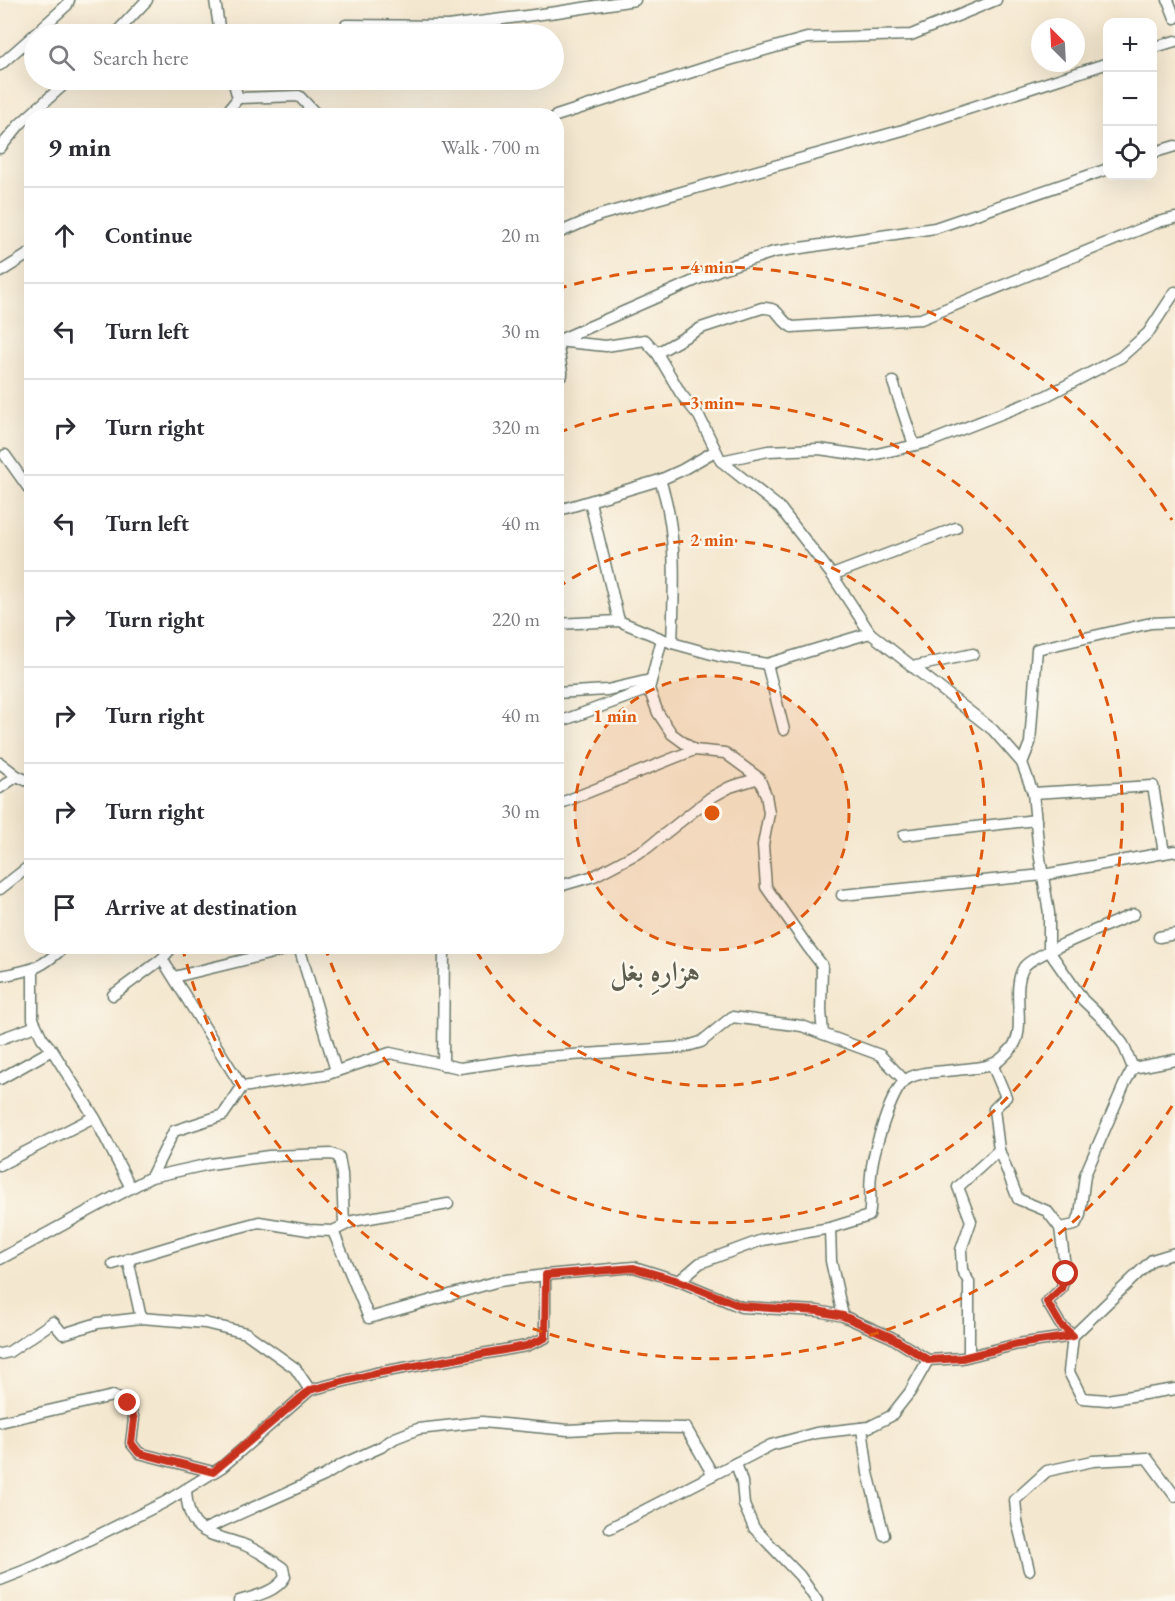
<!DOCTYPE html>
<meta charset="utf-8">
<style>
:root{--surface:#fff;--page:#f2f2f3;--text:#2b2b33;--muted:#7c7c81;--line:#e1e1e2}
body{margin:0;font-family:"EB Garamond",Amiri,serif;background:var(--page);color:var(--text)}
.controls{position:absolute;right:18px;top:18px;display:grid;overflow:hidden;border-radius:12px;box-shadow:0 6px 24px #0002}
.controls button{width:54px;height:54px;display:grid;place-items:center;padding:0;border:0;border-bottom:2px solid var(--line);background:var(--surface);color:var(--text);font:30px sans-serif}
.compass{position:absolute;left:1031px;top:18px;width:54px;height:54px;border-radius:50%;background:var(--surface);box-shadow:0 6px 24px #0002;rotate:336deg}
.stop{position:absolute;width:18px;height:18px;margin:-14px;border:4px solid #c8321e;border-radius:50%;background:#fff}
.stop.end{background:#c8321e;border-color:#fff;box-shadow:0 2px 6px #0008}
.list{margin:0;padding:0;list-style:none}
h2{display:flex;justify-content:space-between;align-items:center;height:78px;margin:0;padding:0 24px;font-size:26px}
h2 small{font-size:20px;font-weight:400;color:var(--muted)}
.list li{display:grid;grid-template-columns:39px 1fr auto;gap:18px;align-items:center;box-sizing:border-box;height:96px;padding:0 24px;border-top:2px solid var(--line)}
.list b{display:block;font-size:22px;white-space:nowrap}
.list em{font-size:20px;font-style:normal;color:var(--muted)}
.icon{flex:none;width:33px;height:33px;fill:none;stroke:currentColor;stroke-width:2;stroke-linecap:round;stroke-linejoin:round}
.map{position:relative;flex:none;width:1175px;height:1601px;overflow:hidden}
.search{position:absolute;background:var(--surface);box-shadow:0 6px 24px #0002;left:24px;top:24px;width:540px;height:66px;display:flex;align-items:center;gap:15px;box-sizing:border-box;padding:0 21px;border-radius:33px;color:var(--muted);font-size:22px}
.panel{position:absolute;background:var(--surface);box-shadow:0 6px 24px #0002;left:24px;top:108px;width:540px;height:846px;border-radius:24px}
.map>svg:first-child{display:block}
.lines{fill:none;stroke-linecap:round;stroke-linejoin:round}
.street-casing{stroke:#6a786a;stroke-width:13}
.street{stroke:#fff;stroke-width:10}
.route{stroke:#c8321e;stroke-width:8}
.ring{fill:none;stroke:#de580e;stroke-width:3;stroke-dasharray:10 8}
.labels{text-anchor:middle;stroke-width:5;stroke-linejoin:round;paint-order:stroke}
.district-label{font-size:28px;font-weight:bold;fill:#5e5e4e;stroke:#fbf7ec}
.centre{fill:#de580e;stroke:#fbf7ec;stroke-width:3}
.ring-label{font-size:18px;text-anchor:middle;font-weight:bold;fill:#de580e;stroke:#fbf7ec;stroke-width:5;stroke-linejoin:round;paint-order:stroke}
</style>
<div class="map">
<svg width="1175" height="1601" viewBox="0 0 1175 1601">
<rect width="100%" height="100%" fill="#fbf7ec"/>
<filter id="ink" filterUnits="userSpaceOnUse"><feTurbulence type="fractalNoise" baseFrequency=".0167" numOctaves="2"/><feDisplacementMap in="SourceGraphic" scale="12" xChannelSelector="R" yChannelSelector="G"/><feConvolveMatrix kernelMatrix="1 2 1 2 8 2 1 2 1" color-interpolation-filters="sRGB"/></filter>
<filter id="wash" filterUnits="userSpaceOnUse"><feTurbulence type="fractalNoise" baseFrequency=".008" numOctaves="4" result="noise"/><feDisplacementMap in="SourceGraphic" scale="24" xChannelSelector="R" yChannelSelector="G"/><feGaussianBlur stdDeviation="1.35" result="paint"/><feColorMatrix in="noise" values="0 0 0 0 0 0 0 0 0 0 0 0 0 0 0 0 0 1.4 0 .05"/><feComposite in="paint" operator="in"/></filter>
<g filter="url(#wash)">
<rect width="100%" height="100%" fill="#f4e7cf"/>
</g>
<g filter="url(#ink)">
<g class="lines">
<g class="street-casing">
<g id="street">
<path d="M215 0 220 34"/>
<path d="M1168 0 1175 18"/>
<path d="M346 25 448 26 557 12 635 0"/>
<path d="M35 34 67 5 69 0"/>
<path d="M115 34 147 0"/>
<path d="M1152 48 1175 41"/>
<path d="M0 65 34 35"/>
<path d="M233 80 238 98"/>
<path d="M238 98 299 96 318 116"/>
<path d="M224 116 238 98"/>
<path d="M556 116 726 61 807 38 911 35 996 0"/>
<path d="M0 148 20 124 69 80"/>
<path d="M1152 153 1175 146"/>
<path d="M556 234 600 215 903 130 1108 63"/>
<path d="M0 272 32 252"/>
<path d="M556 341 606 346 645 340 657 353 681 394 699 416 721 461 780 508 832 575 870 633 993 730 1022 763 1033 793 1039 852 1049 913V951L1083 1000 1105 1021 1123 1044 1133 1068 1124 1085 1085 1175 1080 1215 1075 1225 1060 1228 1066 1274 1061 1289 1047 1302 1060 1324 1073 1336"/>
<path d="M657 353 701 328 762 308C781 307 777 319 792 327L921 319 1158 222 1175 218"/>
<path d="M556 378 562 375V372L557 341 721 269 774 252 935 228 1108 169"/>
<path d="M893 382 914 445"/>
<path d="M5 455 32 493"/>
<path d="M721 461 768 451 819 449 868 456 929 442 1046 396 1121 357 1148 333 1175 292"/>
<path d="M660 480C678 532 674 588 672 643"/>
<path d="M590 502 619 621"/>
<path d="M556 511 660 480 682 470 715 451"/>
<path d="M832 575 956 528"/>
<path d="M556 624 619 621 672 643 719 656 767 664 870 633"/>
<path d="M662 639 649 689 658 713 672 734 694 750"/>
<path d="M767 664 784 730"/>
<path d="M912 667 973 654"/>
<path d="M556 693 607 690 650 680"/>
<path d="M556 723 649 689"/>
<path d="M0 763 17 776 32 783"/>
<path d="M1022 763 1030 743 1037 649 1151 623 1175 622"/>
<path d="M0 788 17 776"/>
<path d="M1033 793 1153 786 1164 853"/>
<path d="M556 805 694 750 725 753 759 778 766 795 769 813 763 845 766 887 808 947 822 965 821 1011 823 1034 880 1055 904 1080"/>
<path d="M904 835 1036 820"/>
<path d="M556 887 594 876 647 848 710 798 730 787 759 778"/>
<path d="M0 889 32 864"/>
<path d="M842 895 1043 875 1175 851"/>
<path d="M1134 914C1116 922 1031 955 1024 967 1011 987 1025 1024 1015 1043 1013 1048 1007 1053 1003 1057 992 1069 971 1068 956 1070 940 1072 921 1071 907 1079 891 1088 872 1156 871 1175 869 1189 872 1202 869 1216L830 1228 762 1240 700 1263 679 1281 741 1307 818 1311 843 1316 891 1337 928 1360 962 1358 1018 1344 1073 1336 1152 1260 1175 1253"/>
<path d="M1159 937 1175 934"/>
<path d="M299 947 336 1071"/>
<path d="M162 959 242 1087"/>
<path d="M33 970V1019L42 1038 52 1050 96 1120 131 1188"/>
<path d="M0 976C32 970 41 969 65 946"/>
<path d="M174 977 301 946"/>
<path d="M113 995 162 959 173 946"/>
<path d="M0 1039 36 1026"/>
<path d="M992 1064 1006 1097 994 1109 999 1150 1018 1199 1047 1211 1060 1228"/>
<path d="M443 1065 444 946"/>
<path d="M1133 1068 1175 1060"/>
<path d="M0 1079 52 1050"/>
<path d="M0 1165 94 1117"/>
<path d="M151 1177 174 1131 223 1115 242 1087 325 1075 390 1053 460 1068 530 1058 684 1047 701 1042 732 1017 802 1026 823 1034"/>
<path d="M830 1228 831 1261 843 1316"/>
<path d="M333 1231 369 1318 499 1281 545 1275 634 1267 679 1281"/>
<path d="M0 1259 151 1177 210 1164 269 1156 332 1154 339 1157 342 1174 344 1224"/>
<path d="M128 1259 141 1318"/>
<path d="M113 1264 202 1237 259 1222 308 1230 333 1231 353 1221 448 1204"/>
<path d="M1073 1336 1069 1372 1082 1398 1107 1400 1175 1389"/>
<path d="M0 1354 9 1352 53 1322 63 1334 98 1323 141 1318 205 1323 246 1333 295 1368 310 1390"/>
<path d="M969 1356V1282L962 1270 961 1250 971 1221 958 1187 999 1150"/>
<path d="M0 1422 113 1396 128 1403 134 1419 131 1443 139 1453 213 1472"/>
<path d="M862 1428 868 1473 884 1535"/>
<path d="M736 1463 742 1482 744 1505 754 1528 800 1576 817 1601"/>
<path d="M186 1489C188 1534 205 1532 242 1544 256 1549 270 1559 283 1568L285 1577C276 1592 256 1596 239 1601"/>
<path d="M610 1528 771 1445 816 1433 869 1427 891 1416 910 1392 928 1360"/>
<path d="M203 1530 324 1476 343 1464 381 1447 395 1438 418 1429 482 1422 568 1430 621 1427 686 1428 713 1475"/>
<path d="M1029 1570 1017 1521 1015 1500 1047 1471 1093 1461 1147 1458 1175 1496"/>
<path d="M0 1580 36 1566 165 1502 222 1467 310 1390 376 1373 526 1346 545 1338V1275"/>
</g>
</g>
<use href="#street" class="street"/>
</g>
</g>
<g class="lines" filter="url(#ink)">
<path class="route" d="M128 1403 134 1419 131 1443 139 1453 213 1472 310 1390 376 1373 526 1346 545 1338 546 1275 634 1268 679 1281 741 1306 818 1311 843 1316 891 1337 928 1360 962 1358 1018 1344 1073 1336 1060 1324 1047 1302 1061 1289 1066 1274"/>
</g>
<circle cx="712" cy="813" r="137" fill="#de580e" fill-opacity=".12"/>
<g class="ring">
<circle cx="712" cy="813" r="137"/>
<path d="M557 588A273 273 0 1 1 474 947"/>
<path d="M558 433A410 410 0 1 1 326 950"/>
<path d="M1172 1106A546 546 0 0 1 183 950M557 289A546 546 0 0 1 1172 520"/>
</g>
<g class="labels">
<g class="district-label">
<text x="655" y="981">هزارهِ بغل</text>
</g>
</g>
<circle cx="712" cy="813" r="9" class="centre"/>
<g class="ring-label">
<text x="712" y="273">4 min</text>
<text x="712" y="409">3 min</text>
<text x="712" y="546">2 min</text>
<text x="615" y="722">1 min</text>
</g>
</svg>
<div class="controls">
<button>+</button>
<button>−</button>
<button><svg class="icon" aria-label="locate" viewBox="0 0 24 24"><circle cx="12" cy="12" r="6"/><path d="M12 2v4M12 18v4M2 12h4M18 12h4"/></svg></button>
</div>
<svg class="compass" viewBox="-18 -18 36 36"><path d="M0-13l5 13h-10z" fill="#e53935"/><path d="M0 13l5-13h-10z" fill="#7c7c81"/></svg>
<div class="stop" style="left:1066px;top:1274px"></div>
<div class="stop end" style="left:128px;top:1403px"></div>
<div class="search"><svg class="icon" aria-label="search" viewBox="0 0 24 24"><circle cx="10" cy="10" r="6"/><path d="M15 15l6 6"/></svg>Search here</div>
<section class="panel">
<h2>9 min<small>Walk · 700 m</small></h2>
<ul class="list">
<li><svg class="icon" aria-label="ahead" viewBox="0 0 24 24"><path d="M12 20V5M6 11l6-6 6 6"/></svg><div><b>Continue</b></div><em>20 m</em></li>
<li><svg class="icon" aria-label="left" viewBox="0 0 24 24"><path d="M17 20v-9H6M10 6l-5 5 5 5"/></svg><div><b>Turn left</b></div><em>30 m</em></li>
<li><svg class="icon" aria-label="right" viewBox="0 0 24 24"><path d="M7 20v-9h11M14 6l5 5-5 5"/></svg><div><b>Turn right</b></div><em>320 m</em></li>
<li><svg class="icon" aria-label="left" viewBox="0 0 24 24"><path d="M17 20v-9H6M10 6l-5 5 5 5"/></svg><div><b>Turn left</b></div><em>40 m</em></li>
<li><svg class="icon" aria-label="right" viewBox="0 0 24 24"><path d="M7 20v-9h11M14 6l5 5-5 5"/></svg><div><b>Turn right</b></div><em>220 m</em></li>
<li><svg class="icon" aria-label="right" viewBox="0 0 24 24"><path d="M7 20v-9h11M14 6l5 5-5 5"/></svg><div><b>Turn right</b></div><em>40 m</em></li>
<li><svg class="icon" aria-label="right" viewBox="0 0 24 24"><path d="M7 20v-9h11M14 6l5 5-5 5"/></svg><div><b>Turn right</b></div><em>30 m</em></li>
<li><svg class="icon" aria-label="arrive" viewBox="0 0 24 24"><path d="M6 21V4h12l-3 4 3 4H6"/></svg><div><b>Arrive at destination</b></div></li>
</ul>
</section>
</div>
